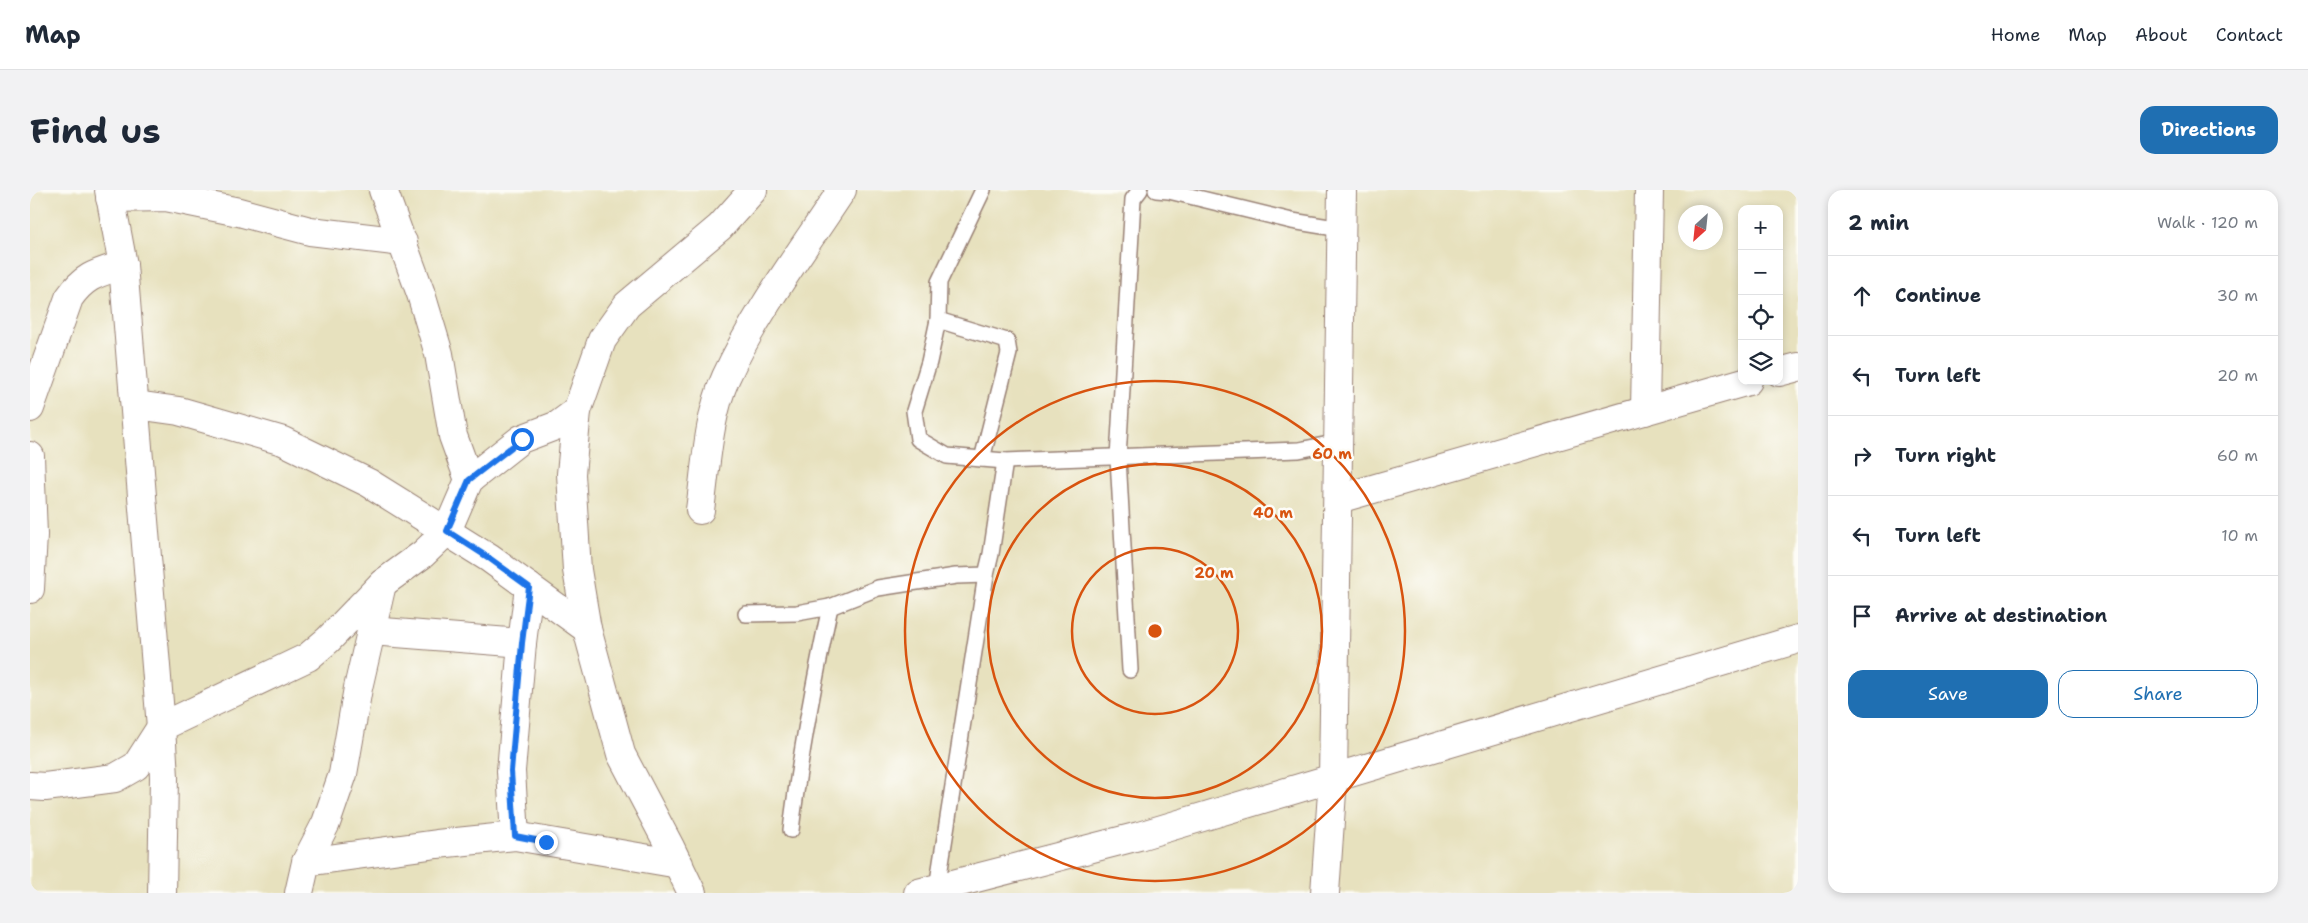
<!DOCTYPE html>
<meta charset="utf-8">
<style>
:root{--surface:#fff;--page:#f2f2f3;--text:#1f2937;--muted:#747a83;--line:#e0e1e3;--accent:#1f6fb2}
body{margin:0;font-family:"Shantell Sans",sans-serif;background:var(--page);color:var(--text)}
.controls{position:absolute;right:15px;top:15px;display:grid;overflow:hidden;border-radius:10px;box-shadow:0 2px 8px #0003}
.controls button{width:45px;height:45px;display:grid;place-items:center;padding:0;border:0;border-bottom:1px solid var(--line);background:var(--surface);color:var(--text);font:25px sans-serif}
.compass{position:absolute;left:1648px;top:15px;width:45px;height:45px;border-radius:50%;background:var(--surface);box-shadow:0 2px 8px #0003;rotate:207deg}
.stop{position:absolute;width:15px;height:15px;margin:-11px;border:4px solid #1a73e8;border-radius:50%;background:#fff}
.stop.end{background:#1a73e8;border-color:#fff;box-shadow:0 1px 5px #0008}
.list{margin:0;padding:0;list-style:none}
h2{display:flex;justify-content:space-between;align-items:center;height:65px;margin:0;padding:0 20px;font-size:21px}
h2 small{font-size:16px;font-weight:400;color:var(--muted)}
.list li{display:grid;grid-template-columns:32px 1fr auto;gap:15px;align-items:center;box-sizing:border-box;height:80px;padding:0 20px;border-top:1px solid var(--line)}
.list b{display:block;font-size:19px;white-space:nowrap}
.list em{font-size:16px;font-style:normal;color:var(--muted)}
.actions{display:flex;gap:10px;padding:15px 20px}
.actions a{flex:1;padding:11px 0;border:1px solid var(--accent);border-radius:15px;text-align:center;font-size:18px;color:var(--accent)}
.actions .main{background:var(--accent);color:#fff}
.icon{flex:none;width:28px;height:28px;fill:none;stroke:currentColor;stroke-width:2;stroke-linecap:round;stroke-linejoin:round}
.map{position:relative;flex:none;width:1768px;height:703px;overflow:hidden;border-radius:15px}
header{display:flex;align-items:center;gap:30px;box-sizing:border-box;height:70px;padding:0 25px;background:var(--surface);border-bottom:1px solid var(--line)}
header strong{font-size:24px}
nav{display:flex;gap:28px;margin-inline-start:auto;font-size:18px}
.intro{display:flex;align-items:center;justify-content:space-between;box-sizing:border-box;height:120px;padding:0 30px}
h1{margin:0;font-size:35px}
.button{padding:12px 22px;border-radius:15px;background:var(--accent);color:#fff;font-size:18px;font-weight:700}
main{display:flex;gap:30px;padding:0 30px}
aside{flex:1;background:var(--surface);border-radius:15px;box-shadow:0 2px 8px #0003}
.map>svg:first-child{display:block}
</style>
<header>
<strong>Map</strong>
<nav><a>Home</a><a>Map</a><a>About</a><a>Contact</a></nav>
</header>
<div class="intro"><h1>Find us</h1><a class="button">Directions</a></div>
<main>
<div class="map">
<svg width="1768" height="703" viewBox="0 0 1768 703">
<rect width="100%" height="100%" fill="#fdfcf7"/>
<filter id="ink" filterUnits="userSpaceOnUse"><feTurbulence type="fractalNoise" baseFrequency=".02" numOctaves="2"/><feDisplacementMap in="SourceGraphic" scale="10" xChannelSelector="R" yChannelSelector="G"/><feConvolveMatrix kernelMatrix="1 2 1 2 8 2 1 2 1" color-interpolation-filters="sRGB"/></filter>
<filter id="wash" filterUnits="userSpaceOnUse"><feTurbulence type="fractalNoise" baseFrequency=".0096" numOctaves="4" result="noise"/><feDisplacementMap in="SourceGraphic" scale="20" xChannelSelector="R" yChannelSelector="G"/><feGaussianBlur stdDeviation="1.12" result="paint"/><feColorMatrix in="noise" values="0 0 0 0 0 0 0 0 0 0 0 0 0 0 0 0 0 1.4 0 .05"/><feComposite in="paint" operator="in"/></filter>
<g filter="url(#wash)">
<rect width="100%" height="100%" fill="#e7e1be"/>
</g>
<g filter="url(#ink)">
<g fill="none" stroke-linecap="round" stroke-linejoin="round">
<g stroke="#988074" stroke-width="18">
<g id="lane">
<path d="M953,0L909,92L908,130L899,172L884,221L888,249L917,266L975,271L1269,260L1309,252"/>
<path d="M1126,0L1139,1L1262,31L1311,39"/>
<path d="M908,130L977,151L979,163L952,269"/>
<path d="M716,424L767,423L800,417L848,398L926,386L956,385L961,364L975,271"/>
<path d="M1100,480L1088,268L1103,9L1110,0"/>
<path d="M761,640C770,565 784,491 800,417"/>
<path d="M907,698L956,385"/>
</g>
</g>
<g stroke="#988074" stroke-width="30">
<g id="street">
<path d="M79,0L93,75L131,537L134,587L132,703"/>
<path d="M353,0L391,104L409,164L423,246L439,290"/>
<path d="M80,8L136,7L209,22L280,41L373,52"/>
<path d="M1749,182L1768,177"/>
<path d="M106,215L149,221L253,251L339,293L459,368L557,439L591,564L640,657L662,703"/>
<path d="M0,218L39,108C55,85 68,83 93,75"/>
<path d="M1615,221L1619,0"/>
<path d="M0,266L3,345L0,399"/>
<path d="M1308,309L1718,191"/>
<path d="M670,320C676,277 678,227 696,187C727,120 772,61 812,0"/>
<path d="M557,439L547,380L541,284L547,221L572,150L597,115L690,37L723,0"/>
<path d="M341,441L492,453"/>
<path d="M0,596L15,597L85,588L106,576L131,537L278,467L298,450L353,393L393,364L417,341L439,290L491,249L528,235L547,221"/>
<path d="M485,646L481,581L492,453L499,397"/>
<path d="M276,672L407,654L485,646L649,674"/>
<path d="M269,703L276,672L296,633L313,584L328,498L352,394"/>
<path d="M888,703L1109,646L1768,449"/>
<path d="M1295,703L1303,588L1312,0"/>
</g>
</g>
<use href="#lane" stroke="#fff" stroke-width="15"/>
<use href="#street" stroke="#fff" stroke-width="28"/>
</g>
</g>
<g fill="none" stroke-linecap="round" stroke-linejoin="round" filter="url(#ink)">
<path stroke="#1a73e8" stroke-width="6" d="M492,249L439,290L417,341L459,368L499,397L492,453L481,581L485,646L516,652"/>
</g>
<g fill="none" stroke="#d8530f" stroke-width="2.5">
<circle cx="1125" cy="441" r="83"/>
<circle cx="1125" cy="441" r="167"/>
<circle cx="1125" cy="441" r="250"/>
</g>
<circle cx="1125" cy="441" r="8" fill="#d8530f" stroke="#fdfcf7" stroke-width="2.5"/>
<g font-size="15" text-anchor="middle" font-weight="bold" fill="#d8530f" stroke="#fdfcf7" stroke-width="5" stroke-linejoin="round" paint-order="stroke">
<text x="1302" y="269">60 m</text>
<text x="1243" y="328">40 m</text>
<text x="1184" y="388">20 m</text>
</g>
</svg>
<div class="controls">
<button>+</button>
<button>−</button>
<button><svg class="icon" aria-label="locate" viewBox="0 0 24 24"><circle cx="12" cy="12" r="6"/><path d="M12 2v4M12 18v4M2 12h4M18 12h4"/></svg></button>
<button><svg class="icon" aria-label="layers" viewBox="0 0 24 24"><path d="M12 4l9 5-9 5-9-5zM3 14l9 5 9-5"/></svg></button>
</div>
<svg class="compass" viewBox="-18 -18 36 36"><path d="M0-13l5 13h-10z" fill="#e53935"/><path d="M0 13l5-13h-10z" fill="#747a83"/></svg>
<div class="stop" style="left:492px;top:249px"></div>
<div class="stop end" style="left:516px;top:652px"></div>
</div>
<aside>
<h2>2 min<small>Walk · 120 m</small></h2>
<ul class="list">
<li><svg class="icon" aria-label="ahead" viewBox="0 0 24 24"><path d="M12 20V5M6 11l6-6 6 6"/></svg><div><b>Continue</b></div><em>30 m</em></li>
<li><svg class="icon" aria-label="left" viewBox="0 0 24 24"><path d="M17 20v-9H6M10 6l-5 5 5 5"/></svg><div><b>Turn left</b></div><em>20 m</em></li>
<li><svg class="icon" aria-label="right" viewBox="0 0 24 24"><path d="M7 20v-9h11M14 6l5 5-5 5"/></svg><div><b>Turn right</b></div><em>60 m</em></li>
<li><svg class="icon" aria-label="left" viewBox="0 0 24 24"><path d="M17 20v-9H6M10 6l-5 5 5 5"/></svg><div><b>Turn left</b></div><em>10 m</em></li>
<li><svg class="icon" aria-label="arrive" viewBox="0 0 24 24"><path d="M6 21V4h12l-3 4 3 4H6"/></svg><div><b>Arrive at destination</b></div></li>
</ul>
<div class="actions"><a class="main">Save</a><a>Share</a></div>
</aside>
</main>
